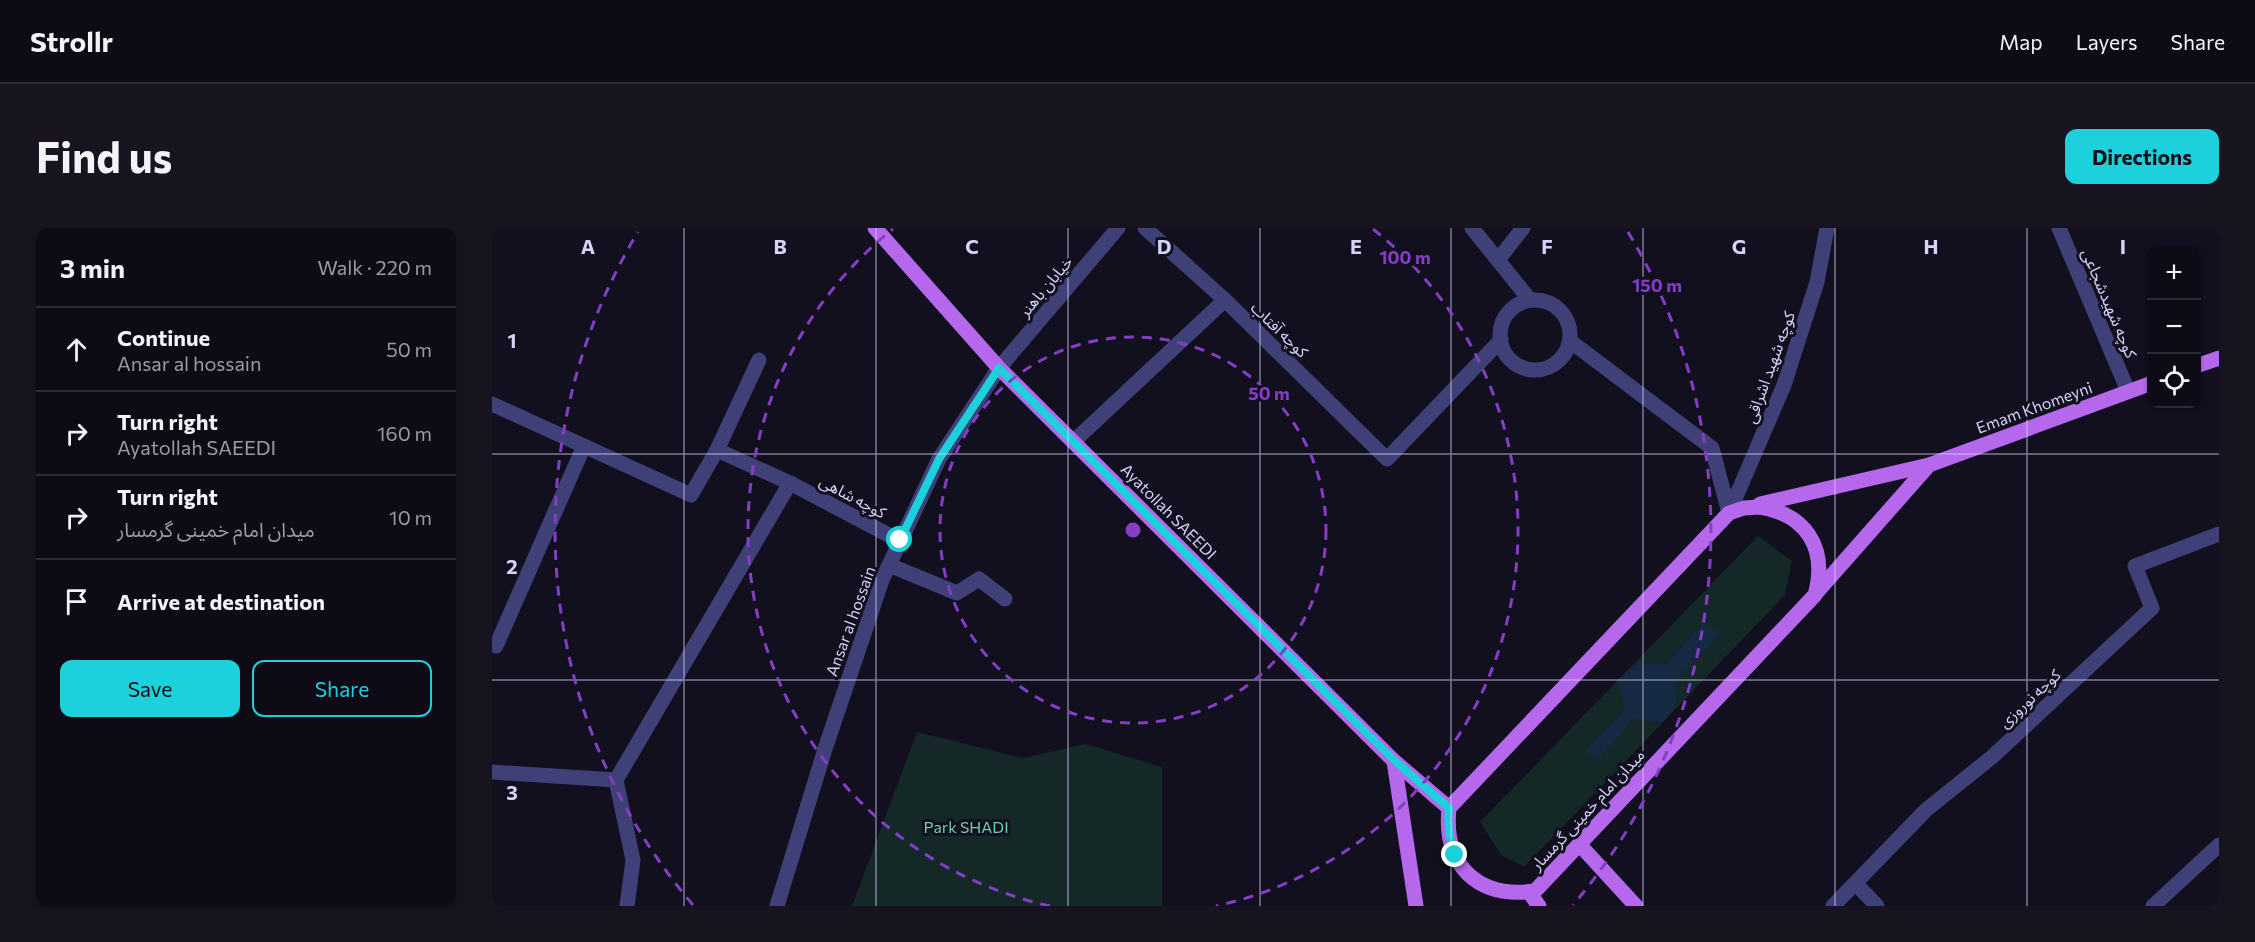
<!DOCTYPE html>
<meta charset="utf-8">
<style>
:root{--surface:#0e0b17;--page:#171420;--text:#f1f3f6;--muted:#9b9ba1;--line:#2e2b36;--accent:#1cd1dc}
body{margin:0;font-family:Commissioner,"Noto Sans Arabic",sans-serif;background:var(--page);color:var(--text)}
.controls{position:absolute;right:18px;top:18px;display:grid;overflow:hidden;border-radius:12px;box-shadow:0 2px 4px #0004}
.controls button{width:54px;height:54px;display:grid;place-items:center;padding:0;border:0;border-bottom:2px solid var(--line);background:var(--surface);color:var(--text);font:30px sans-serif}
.stop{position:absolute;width:18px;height:18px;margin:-14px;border:4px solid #1cd1dc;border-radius:50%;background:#fff}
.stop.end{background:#1cd1dc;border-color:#fff;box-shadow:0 2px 6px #0008}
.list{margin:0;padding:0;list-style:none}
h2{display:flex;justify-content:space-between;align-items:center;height:78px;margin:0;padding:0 24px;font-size:26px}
h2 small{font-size:20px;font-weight:400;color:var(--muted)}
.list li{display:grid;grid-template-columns:39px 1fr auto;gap:18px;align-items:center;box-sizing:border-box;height:84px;padding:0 24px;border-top:2px solid var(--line)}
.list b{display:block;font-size:22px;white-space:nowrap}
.list p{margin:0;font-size:20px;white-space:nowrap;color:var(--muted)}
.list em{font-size:20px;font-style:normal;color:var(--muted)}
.actions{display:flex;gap:12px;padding:18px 24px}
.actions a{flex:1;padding:14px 0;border:2px solid var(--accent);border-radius:12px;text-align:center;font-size:21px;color:var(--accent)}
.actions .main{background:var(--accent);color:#111}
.icon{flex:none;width:33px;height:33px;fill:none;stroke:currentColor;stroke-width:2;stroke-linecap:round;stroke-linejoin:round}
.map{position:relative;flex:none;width:1727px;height:678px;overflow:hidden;border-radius:12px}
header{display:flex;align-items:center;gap:36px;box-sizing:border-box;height:84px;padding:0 30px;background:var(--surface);border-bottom:2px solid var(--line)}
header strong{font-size:28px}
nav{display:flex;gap:33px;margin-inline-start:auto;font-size:21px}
.intro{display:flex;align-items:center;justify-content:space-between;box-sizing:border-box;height:144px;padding:0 36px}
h1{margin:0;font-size:42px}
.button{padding:15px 27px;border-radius:12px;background:var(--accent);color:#111;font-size:21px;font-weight:700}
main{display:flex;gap:36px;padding:0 36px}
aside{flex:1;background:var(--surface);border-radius:12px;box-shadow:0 2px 4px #0004}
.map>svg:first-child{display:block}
</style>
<header>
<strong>Strollr</strong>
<nav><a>Map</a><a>Layers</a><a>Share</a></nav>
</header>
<div class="intro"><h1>Find us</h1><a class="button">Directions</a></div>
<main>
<aside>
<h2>3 min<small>Walk · 220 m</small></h2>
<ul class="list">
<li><svg class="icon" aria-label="ahead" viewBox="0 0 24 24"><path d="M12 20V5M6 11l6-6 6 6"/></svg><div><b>Continue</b><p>Ansar al hossain</p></div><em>50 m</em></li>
<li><svg class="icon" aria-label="right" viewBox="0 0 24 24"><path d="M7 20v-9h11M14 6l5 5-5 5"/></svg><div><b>Turn right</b><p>Ayatollah SAEEDI</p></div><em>160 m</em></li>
<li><svg class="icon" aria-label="right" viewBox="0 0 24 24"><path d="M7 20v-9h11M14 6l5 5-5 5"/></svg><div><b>Turn right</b><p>میدان امام خمینی گرمسار</p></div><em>10 m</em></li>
<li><svg class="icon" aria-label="arrive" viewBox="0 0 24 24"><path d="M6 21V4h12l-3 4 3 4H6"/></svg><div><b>Arrive at destination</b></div></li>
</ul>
<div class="actions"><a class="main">Save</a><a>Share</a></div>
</aside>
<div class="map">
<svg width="1727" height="678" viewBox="0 0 1727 678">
<rect width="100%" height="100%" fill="#120f1f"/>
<g fill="#132827">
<path d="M1266,308L1300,333L1293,367L1032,639L1009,627L988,594Z"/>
<path d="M425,504L531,530L594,516L670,539V678H360Z"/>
</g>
<path fill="#152943" d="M1212,395L1228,406L1184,453C1187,473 1184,480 1170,495L1142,490L1106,531L1093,522L1132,483L1131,469L1125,453C1143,435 1148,433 1173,437Z"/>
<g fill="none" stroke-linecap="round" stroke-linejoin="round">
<g stroke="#404078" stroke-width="15">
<path d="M653,0L733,72L895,231L1009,112"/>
<path d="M980,0L1038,72"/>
<path d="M1567,0L1636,163"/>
<path d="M1006,32L1031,0"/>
<circle cx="1043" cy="107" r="35"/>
<path d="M1078,113L1220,220L1237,285"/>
<path d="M0,176L199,267L225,222L298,255L408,313"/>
<path d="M581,214L733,72"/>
<path d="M225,222L267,132"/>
<path d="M1237,285L1292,157L1325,54L1335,0"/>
<path d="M397,337L465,365L487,351L513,371"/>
<path d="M4,418L92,218"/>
<path d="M0,544L124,552"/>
<path d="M1364,656L1385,678"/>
<path d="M135,678L141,632L124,552L298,255"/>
<path d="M285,678L333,521L390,352L447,231L507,140L626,0"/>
<path d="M1341,678L1434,582L1500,529L1660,380L1643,338L1727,306"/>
<path d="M1661,678L1727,617"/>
</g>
<g stroke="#b568ec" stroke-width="15">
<path d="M383,0L507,140L902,533L957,580"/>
<path d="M1704,138L1727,130"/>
<path d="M1268,276L1437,237L1660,155"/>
<path d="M1267,279C1314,286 1336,320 1323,367L1043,663C986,671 951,638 957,580L1237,285L1252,280Z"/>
<path d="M1325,364L1437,237"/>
<path d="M902,533L924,678"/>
<path d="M1087,616L1144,678"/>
<path d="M1037,664L1047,678"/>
</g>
</g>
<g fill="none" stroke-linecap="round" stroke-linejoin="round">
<path stroke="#1cd1dc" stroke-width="8" d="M408,312L447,231L507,140L902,532L957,580C955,598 957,611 963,627"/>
</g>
<path fill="none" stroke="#d6d3f9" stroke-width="1.5" stroke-opacity="0.55" d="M192,0V678M384,0V678M576,0V678M768,0V678M959,0V678M1151,0V678M1343,0V678M1535,0V678M0,226H1727M0,452H1727"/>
<g fill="none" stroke="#843dc5" stroke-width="3" stroke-dasharray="10 8">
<circle cx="641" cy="302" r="193"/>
<path d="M558 678A385 385 0 0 1 401 1M881 1A385 385 0 0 1 724 678"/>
<path d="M201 677A578 578 0 0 1 146 4M1136 4A578 578 0 0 1 1081 677"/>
</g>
<g text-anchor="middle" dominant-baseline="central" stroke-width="6" stroke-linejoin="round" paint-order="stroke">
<g font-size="16" fill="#d6d3f9" stroke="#120f1f">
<text transform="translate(553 58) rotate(-50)">خیابان باهنر</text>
<text transform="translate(1618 75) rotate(67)">کوچه شهیدشجاعی</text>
<text transform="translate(788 101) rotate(44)">کوچه آفتاب</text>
<text transform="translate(1277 139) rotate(-70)">کوچه شهید اشراقی</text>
<text transform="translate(1542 179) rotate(-20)">Emam Khomeyni</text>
<text transform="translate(361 268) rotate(28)">کوچه شاهی</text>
<text transform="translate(677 283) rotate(45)">Ayatollah SAEEDI</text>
<text transform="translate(358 393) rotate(-70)">Ansar al hossain</text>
<text transform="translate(1537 470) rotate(-43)">کوچه نوروزی</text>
<text transform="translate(1095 581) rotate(-47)">میدان امام خمینی گرمسار</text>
</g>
<g font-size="16" fill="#69d0b2" stroke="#120f1f">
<text x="474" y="598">Park SHADI</text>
</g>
</g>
<g font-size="20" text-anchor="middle" font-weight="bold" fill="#d6d3f9" stroke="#120f1f" stroke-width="6" stroke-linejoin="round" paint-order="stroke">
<text x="96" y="26">A</text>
<text x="288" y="26">B</text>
<text x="480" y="26">C</text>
<text x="672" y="26">D</text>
<text x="864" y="26">E</text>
<text x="1055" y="26">F</text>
<text x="1247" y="26">G</text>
<text x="1439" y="26">H</text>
<text x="1631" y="26">I</text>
<text x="20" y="120">1</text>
<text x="20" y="346">2</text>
<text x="20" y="572">3</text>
</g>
<circle cx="641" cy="302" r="9" fill="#843dc5" stroke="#120f1f" stroke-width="3"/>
<g font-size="18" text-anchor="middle" font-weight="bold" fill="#843dc5" stroke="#120f1f" stroke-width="6" stroke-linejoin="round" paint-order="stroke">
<text x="913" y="36">100 m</text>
<text x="1165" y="64">150 m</text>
<text x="777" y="172">50 m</text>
</g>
</svg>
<div class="controls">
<button>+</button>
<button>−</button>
<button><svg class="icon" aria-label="locate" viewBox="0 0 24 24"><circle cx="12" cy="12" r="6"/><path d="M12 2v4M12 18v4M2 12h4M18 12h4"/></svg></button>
</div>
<div class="stop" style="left:408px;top:312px"></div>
<div class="stop end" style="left:963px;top:627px"></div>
</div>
</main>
